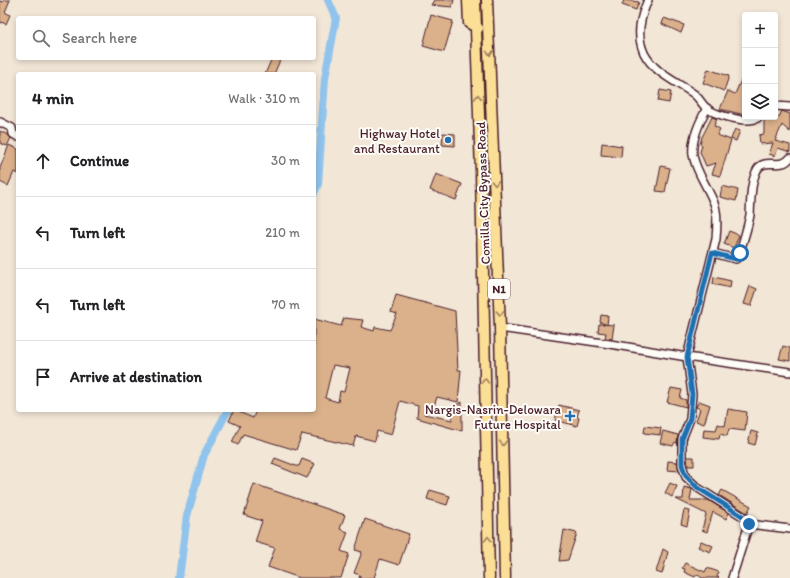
<!DOCTYPE html>
<meta charset="utf-8">
<style>
:root{--surface:#fff;--page:#f6f6f6;--text:#202124;--muted:#757577;--line:#e0e0e0}
body{margin:0;font-family:Itim,sans-serif;background:var(--page);color:var(--text)}
.controls{position:absolute;right:12px;top:12px;display:grid;overflow:hidden;border-radius:4px;box-shadow:0 2px 6px #0003}
.controls button{width:36px;height:36px;display:grid;place-items:center;padding:0;border:0;border-bottom:1px solid var(--line);background:var(--surface);color:var(--text);font:20px sans-serif}
.stop{position:absolute;width:12px;height:12px;margin:-9px;border:3px solid #1f6fb2;border-radius:50%;background:#fff}
.stop.end{background:#1f6fb2;border-color:#fff;box-shadow:0 1px 4px #0008}
.list{margin:0;padding:0;list-style:none}
h2{display:flex;justify-content:space-between;align-items:center;height:52px;margin:0;padding:0 16px;font-size:17px}
h2 small{font-size:13px;font-weight:400;color:var(--muted)}
.list li{display:grid;grid-template-columns:26px 1fr auto;gap:12px;align-items:center;box-sizing:border-box;height:72px;padding:0 16px;border-top:1px solid var(--line)}
.list b{display:block;font-size:15px;white-space:nowrap}
.list em{font-size:13px;font-style:normal;color:var(--muted)}
.icon{flex:none;width:22px;height:22px;fill:none;stroke:currentColor;stroke-width:2;stroke-linecap:round;stroke-linejoin:round}
.map{position:relative;flex:none;width:790px;height:578px;overflow:hidden}
.search{position:absolute;background:var(--surface);box-shadow:0 2px 6px #0003;left:16px;top:16px;width:300px;height:44px;display:flex;align-items:center;gap:10px;box-sizing:border-box;padding:0 14px;border-radius:4px;color:var(--muted);font-size:15px}
.panel{position:absolute;background:var(--surface);box-shadow:0 2px 6px #0003;left:16px;top:72px;width:300px;height:340px;border-radius:4px}
.map>svg:first-child{display:block}
</style>
<div class="map">
<svg width="790" height="578" viewBox="0 0 790 578">
<rect width="100%" height="100%" fill="#f2e6d7"/>
<filter id="ink" filterUnits="userSpaceOnUse"><feTurbulence type="fractalNoise" baseFrequency=".025" numOctaves="2"/><feDisplacementMap in="SourceGraphic" scale="8" xChannelSelector="R" yChannelSelector="G"/><feConvolveMatrix kernelMatrix="1 2 1 2 8 2 1 2 1" color-interpolation-filters="sRGB"/></filter>
<g filter="url(#ink)">
<g fill="none" stroke-linecap="round" stroke-linejoin="round">
<g stroke="#90c4ed" stroke-width="8">
<path d="M314,193L318,184L325,78L336,18L328,0"/>
<path d="M179,578L187,516L204,455L228,410"/>
</g>
</g>
<g fill="#dab18b" stroke="#4a1f2b" fill-rule="evenodd">
<path d="M4,0H10L5,12L10,15L6,24L1,22L0,24V1L3,2Z"/>
<path d="M434,0H454L452,7L431,5Z"/>
<path d="M624,0L639,2L636,10L622,5Z"/>
<path d="M431,15L453,21L444,52L423,46Z"/>
<path d="M664,18L684,25L681,33L662,24Z"/>
<path d="M272,58H281L274,74H265Z"/>
<path d="M708,69L729,76L724,91L703,83Z"/>
<path d="M745,71V115L720,109L728,91L735,94Z"/>
<path d="M660,90L671,92L669,103L658,101Z"/>
<path d="M782,111L790,114V132L782,125L775,141L790,145V152L778,148L775,156L769,154L773,143L760,144L759,135L764,134V117H779Z"/>
<path d="M712,117L717,119L714,126L720,129L717,135L731,140L720,176L712,174L716,163L706,166L700,152L702,145L700,144L702,137Z"/>
<path d="M735,129L740,131L736,141L731,139Z"/>
<path d="M0,131L8,135L11,138L7,146L0,143Z"/>
<path d="M443,133L455,134V146L442,145Z"/>
<path d="M602,143L622,146L621,157L601,155Z"/>
<path d="M9,145L18,149V174L14,172L8,186L0,182V168Z"/>
<path d="M661,166L670,168L665,192L656,191Z"/>
<path d="M436,174L462,184L456,200L430,190Z"/>
<path d="M722,186L738,190L736,201L720,197Z"/>
<path d="M729,231L739,235L734,248L724,244Z"/>
<path d="M714,277L731,281L730,288L713,284Z"/>
<path d="M750,286L757,289L751,306L744,304Z"/>
<path d="M396,295L455,311L458,370H461L458,402L437,397L434,406L424,414L452,420L454,406L462,402V431L417,418L418,406L400,401L391,435L377,431L375,441L356,436L353,446L302,434L296,450L243,434L238,445L232,442L240,426L229,421L234,410L253,418L256,410H314V319L341,326L344,318L363,320L361,327L374,331L375,327L390,330L397,314L391,312ZM333,365L350,368L344,392L340,391L338,402L325,398Z"/>
<path d="M601,315L608,316L607,325L600,322Z"/>
<path d="M599,324L614,325L612,339L605,338L606,333L598,332Z"/>
<path d="M783,346L790,348V361L779,359Z"/>
<path d="M671,388L682,390L680,398L686,400V407L667,402Z"/>
<path d="M699,401L710,405L704,424L696,421L700,409L696,407Z"/>
<path d="M559,405L579,410L577,417L579,418L577,426L555,420Z"/>
<path d="M728,409L747,412L745,431L729,429L727,436L720,434L719,439L703,437L704,429L716,430L718,424L725,426Z"/>
<path d="M645,426L661,428L660,435L644,433Z"/>
<path d="M663,431L678,435L677,443L675,442L673,446L660,443Z"/>
<path d="M751,431L758,433L755,445L748,443Z"/>
<path d="M687,457H694V466H688Z"/>
<path d="M275,458L296,466H299L302,459L315,464L307,478L272,464Z"/>
<path d="M668,461L677,462L679,471L667,470Z"/>
<path d="M670,483L677,486L672,497L665,493Z"/>
<path d="M254,484L345,515L340,529L348,532L341,551L349,554L341,578H300L268,567L275,548L255,542L262,521L244,515Z"/>
<path d="M684,487L692,489L690,500H708L729,513L726,519L713,512L707,532L702,530L706,514L676,499H683Z"/>
<path d="M430,490L450,496L447,505L427,499Z"/>
<path d="M722,490L751,506L747,513L719,495Z"/>
<path d="M684,510L690,511L687,526L681,524Z"/>
<path d="M365,519L409,534L399,565L380,559L374,578H359L360,575L354,573L362,552L355,550Z"/>
<path d="M564,530L577,533L568,560L559,561Z"/>
<path d="M701,541L713,546L710,552L698,547Z"/>
<path d="M663,549L668,552L662,574L656,572Z"/>
<path d="M685,563L705,572L707,568L719,572L717,577L719,578H702L697,574L695,577L684,572L685,569L682,568Z"/>
</g>
<g fill="none" stroke-linecap="round" stroke-linejoin="round">
<g stroke="#4a1f2b" stroke-width="10">
<g id="minor">
<path d="M648,0C640,18 636,35 644,53C654,73 677,82 694,94C699,98 702,104 706,108C716,115 749,125 759,117"/>
<path d="M775,106L790,107"/>
<path d="M0,122L12,128L13,134L18,137"/>
<path d="M713,253L736,259C740,255 740,251 742,245C745,235 748,226 750,215C751,201 750,186 756,172C763,155 781,171 790,158"/>
<path d="M500,328L610,344L687,357L716,239C717,228 718,216 715,206C709,188 696,173 693,155C691,139 700,121 707,108"/>
<path d="M749,524L790,529"/>
<path d="M732,578L749,524L747,519L698,488L686,477L682,465V439L690,419L692,394L687,357L790,372"/>
</g>
</g>
<g stroke="#4a1f2b" stroke-width="13">
<g id="highway">
<path d="M468,0L469,23L478,28"/>
<path d="M475,0L481,172L489,578"/>
<path d="M487,0L500,328L505,578"/>
</g>
</g>
<use href="#minor" stroke="#fdfcf7" stroke-width="7"/>
<use href="#highway" stroke="#fbdf96" stroke-width="10"/>
</g>
<defs><path id="oneway-chevron" d="M-2-3.5L2.5 0L-2 3.5" fill="none" stroke-width="1.6" stroke-linecap="round" stroke-linejoin="round"/></defs>
<g stroke="#a27f60">
<use href="#oneway-chevron" transform="translate(490 53) rotate(86)"/>
<use href="#oneway-chevron" transform="translate(478 97) rotate(-92)"/>
<use href="#oneway-chevron" transform="translate(495 183) rotate(88)"/>
<use href="#oneway-chevron" transform="translate(500 313) rotate(88)"/>
<use href="#oneway-chevron" transform="translate(485 381) rotate(-91)"/>
<use href="#oneway-chevron" transform="translate(503 443) rotate(89)"/>
<use href="#oneway-chevron" transform="translate(488 539) rotate(-91)"/>
</g>
</g>
<g fill="none" stroke-linecap="round" stroke-linejoin="round" filter="url(#ink)">
<path stroke="#1f6fb2" stroke-width="5" d="M740,253L736,259L712,253L687,357L692,394L690,419L682,439V465L686,476L698,488L747,519L749,524"/>
</g>
<g fill="#1f6fb2" stroke="#fdfcf7" stroke-width="1.5">
<circle cx="448" cy="140" r="4"/>
<path d="M568 410h4v4h4v4h-4v4h-4v-4h-4v-4h4z"/>
</g>
<g text-anchor="middle" dominant-baseline="central" stroke-width="4" stroke-linejoin="round" paint-order="stroke">
<rect fill="#fdfcf7" stroke="#806168" stroke-width="1" x="488" y="279" width="22" height="20" rx="3"/>
<g font-size="12" font-weight="bold" fill="#4a1f2b">
<text x="499" y="289">N1</text>
</g>
<g font-size="13" fill="#4a1f2b" stroke="#fdfcf7" text-anchor="end">
<text x="440" y="133">Highway Hotel<tspan x="440" dy="15">and Restaurant</tspan></text>
<text x="561" y="409">Nargis-Nasrin-Delowara<tspan x="561" dy="15">Future Hospital</tspan></text>
</g>
<g font-size="13" fill="#4a1f2b" stroke="#fdfcf7">
<text transform="translate(483 193) rotate(-92)">Comilla City Bypass Road</text>
</g>
</g>
</svg>
<div class="controls">
<button>+</button>
<button>−</button>
<button><svg class="icon" aria-label="layers" viewBox="0 0 24 24"><path d="M12 4l9 5-9 5-9-5zM3 14l9 5 9-5"/></svg></button>
</div>
<div class="stop" style="left:740px;top:253px"></div>
<div class="stop end" style="left:749px;top:524px"></div>
<div class="search"><svg class="icon" aria-label="search" viewBox="0 0 24 24"><circle cx="10" cy="10" r="6"/><path d="M15 15l6 6"/></svg>Search here</div>
<section class="panel">
<h2>4 min<small>Walk · 310 m</small></h2>
<ul class="list">
<li><svg class="icon" aria-label="ahead" viewBox="0 0 24 24"><path d="M12 20V5M6 11l6-6 6 6"/></svg><div><b>Continue</b></div><em>30 m</em></li>
<li><svg class="icon" aria-label="left" viewBox="0 0 24 24"><path d="M17 20v-9H6M10 6l-5 5 5 5"/></svg><div><b>Turn left</b></div><em>210 m</em></li>
<li><svg class="icon" aria-label="left" viewBox="0 0 24 24"><path d="M17 20v-9H6M10 6l-5 5 5 5"/></svg><div><b>Turn left</b></div><em>70 m</em></li>
<li><svg class="icon" aria-label="arrive" viewBox="0 0 24 24"><path d="M6 21V4h12l-3 4 3 4H6"/></svg><div><b>Arrive at destination</b></div></li>
</ul>
</section>
</div>
